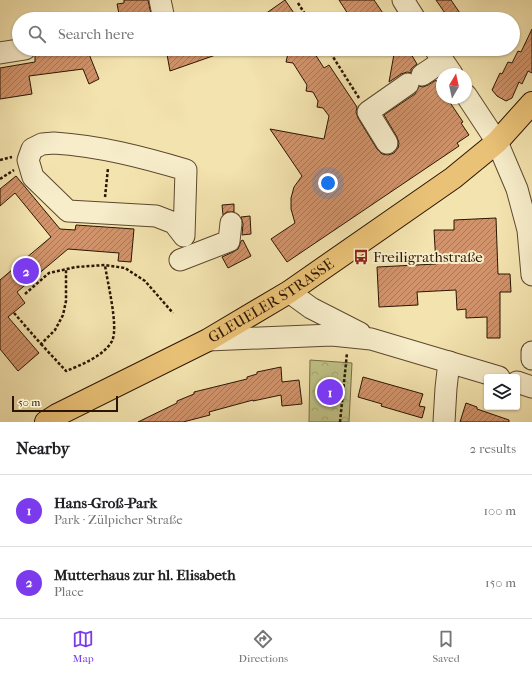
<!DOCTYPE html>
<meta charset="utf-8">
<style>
:root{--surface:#fff;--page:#f6f6f6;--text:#202124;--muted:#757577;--line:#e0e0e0;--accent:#7c3aed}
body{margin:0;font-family:"IM FELL French Canon",serif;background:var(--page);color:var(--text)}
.controls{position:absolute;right:12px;bottom:12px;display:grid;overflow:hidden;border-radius:4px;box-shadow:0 1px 3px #0004}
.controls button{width:36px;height:36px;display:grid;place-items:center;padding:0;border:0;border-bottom:1px solid var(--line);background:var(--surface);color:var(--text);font:20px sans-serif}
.compass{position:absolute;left:436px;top:68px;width:36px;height:36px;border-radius:50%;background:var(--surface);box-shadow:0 1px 3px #0004;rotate:9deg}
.scale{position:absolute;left:12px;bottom:10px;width:106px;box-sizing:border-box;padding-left:4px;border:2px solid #2b1503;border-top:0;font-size:11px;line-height:14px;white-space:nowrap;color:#2b1503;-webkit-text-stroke:3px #f7edca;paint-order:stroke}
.you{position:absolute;left:328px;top:183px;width:14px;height:14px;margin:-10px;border:3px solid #fff;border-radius:50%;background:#1a73e8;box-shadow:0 0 0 6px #1a73e833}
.badge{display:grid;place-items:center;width:26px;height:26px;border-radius:50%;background:var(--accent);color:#fff;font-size:13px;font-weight:700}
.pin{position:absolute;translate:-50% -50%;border:2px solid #fff;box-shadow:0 1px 4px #0006}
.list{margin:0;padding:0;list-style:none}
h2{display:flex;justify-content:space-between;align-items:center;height:52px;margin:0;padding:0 16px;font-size:17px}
h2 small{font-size:13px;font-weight:400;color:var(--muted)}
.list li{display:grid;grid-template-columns:26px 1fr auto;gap:12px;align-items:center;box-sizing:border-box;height:72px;padding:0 16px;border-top:1px solid var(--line)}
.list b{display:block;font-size:15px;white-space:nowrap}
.list p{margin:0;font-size:13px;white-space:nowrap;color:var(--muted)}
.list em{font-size:13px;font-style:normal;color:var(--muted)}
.icon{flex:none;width:22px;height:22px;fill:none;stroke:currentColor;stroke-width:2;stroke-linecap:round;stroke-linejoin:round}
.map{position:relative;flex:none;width:532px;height:422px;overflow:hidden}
.search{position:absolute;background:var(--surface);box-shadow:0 1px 3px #0004;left:12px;right:12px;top:12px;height:44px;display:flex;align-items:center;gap:10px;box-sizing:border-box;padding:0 14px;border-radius:22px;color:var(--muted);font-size:15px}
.sheet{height:196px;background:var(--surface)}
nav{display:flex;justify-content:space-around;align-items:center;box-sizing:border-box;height:56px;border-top:1px solid var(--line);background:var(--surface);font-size:11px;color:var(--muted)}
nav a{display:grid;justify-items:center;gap:2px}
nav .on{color:var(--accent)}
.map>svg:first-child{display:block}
</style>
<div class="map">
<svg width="532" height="422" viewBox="0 0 532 422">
<defs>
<pattern id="park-crowns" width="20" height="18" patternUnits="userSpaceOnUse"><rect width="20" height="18" fill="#c0c286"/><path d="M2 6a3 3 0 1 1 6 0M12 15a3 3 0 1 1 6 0" fill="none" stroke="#a5a672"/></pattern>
<pattern id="building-hatch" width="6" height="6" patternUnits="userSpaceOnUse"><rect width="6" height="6" fill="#d0936b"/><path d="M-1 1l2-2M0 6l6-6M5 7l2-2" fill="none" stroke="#a97756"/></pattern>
</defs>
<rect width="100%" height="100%" fill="#f3e3ae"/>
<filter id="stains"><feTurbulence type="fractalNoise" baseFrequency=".005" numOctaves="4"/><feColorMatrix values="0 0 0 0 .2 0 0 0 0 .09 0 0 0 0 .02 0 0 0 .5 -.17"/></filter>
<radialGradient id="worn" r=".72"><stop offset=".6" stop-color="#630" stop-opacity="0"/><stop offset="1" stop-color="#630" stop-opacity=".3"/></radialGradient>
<path fill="url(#park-crowns)" stroke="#766c44" d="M310,360L352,363L349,422H309Z"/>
<g fill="url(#building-hatch)" stroke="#2b1503">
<path d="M124,0H148L152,19H120L117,4L124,3Z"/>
<path d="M285,0L298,19H258Z"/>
<path d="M339,0H374L387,19H347L348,14Z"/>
<path d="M436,0H451L464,19H449Z"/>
<path d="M532,29V73L528,71L522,84L519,82L512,98L506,101L497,96L492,90L500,73L502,74L508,62L512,63L518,51L521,52Z"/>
<path d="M62,49H87L99,79L89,84L83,69L29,76L32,94L0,99V68L35,62V55L63,51Z"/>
<path d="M166,49H226L227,51L170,71Z"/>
<path d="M289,49H309L311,52L313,51L324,68L329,65L357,107L356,112L358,118L377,149L382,154L388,155L394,153L398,148L399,143L397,137L384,115L415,94L419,86L423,87L428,85L436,80L442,90V98H447L463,122L461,123L469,135L457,143L459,146L287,262L271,239L295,223L291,209V198L294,187L302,176L270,129L324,139L329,116L323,108L317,107L318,101L313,92L306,91L307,85L293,63L286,62Z"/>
<path d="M400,49H408L417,64L411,69V73L407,72L401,74L389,82L394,54Z"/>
<path d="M16,176L60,229L75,230L76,225L134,229L131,262L118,261L119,253L68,249L17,292L25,303L8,317L39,353L18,371L0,349V280L51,237L15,193L0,206V189Z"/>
<path d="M234,204V212H227L223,215L222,205Z"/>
<path d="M250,216L251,234L242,235L243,224L241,217Z"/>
<path d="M496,218L498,274H510L511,292H500V338H487V317L466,318V309L457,310L456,290L417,292L418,305L379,307L377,267L436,264L434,230H454V220Z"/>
<path d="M243,240L251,256L228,268L222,257L233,252L238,249L241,241Z"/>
<path d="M281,367L282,382L299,380L302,404L282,406L281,395L253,401V400L209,412L210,415L183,422H138L177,403V401L194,394V392L247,379V377L257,374V372Z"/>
<path d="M363,377L423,394L419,406L425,407L422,418L381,406L382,404L358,397Z"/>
<path d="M466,403L477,407V409L509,420V422H460Z"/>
</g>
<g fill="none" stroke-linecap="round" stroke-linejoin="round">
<g stroke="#5d482e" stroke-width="23">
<g id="minor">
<path d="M160,0L164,19"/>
<path d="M403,0L415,19"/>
<path d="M435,49L452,74"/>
<path d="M0,53L25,49"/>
<path d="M422,75L443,61"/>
<path d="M466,95L497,142L517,189L528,230L532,275"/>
<path d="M54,143C100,146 142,157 186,170L184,236L174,223L156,216L68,211L33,177L28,160L32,149L42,144Z"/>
<path d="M387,143L368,112L408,84"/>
<path d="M180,260L229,241L231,223"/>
<path d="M289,292L311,308L360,333"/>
<path d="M208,340L332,335L371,339L499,377"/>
<path d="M532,359V352"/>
<path d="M517,382L532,387"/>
<path d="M444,422L446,388L449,362"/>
</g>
</g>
<g stroke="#2b1503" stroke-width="24">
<g id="major">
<path id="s1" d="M46,422L57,415L208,340L289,292L453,178L497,142L532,103"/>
</g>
</g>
<g stroke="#2b1503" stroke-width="2.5" stroke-dasharray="3 2" stroke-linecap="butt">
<path d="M298,3L308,19"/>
<path d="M328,49L359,98"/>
<path d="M0,160L12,157"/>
<path d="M0,179L14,170"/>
<path d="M105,197L108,168"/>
<path d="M25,294L49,273L76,267L105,265L125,268L145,281L173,313"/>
<path d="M14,313L41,344L55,330L63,315L66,301V269"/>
<path d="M41,344L66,371C81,365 104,356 112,341C119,327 107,281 105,265"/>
<path d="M340,422L347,353"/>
</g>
<use href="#minor" stroke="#f7edca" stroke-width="21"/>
<use href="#major" stroke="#eac277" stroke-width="22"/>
</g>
<defs>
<g id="bus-bare" transform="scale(1.2)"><path d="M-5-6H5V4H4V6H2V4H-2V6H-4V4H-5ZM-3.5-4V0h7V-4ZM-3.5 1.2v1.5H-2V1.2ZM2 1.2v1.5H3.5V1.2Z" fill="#8f2418" stroke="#f7edca" stroke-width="2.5" paint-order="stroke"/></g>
</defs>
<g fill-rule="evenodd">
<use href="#bus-bare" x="361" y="257"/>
</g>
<g text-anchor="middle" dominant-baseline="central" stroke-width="4" stroke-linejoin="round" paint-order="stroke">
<g font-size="15" fill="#2b1503" stroke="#f7edca" text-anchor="start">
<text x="373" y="257">Freiligrathstraße</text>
</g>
<g font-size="15" fill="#2b1503" stroke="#f7edca">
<text stroke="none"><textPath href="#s1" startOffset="256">GLEUELER STRASSE</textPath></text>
</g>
</g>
<rect width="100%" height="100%" filter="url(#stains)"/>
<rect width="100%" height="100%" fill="url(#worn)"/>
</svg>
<div class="controls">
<button><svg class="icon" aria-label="layers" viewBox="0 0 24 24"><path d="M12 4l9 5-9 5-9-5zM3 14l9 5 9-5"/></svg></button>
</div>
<svg class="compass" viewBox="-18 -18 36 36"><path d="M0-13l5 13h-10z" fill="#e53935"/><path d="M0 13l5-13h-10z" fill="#757577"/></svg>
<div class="scale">50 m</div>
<div class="you"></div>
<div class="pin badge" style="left:330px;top:392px">1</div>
<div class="pin badge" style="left:26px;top:271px">2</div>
<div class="search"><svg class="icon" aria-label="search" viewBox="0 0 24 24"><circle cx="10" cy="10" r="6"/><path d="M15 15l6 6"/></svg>Search here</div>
</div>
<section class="sheet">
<h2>Nearby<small>2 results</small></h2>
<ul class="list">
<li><span class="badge">1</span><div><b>Hans-Groß-Park</b><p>Park · Zülpicher Straße</p></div><em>100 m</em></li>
<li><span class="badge">2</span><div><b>Mutterhaus zur hl. Elisabeth</b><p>Place</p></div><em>150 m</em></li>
</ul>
</section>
<nav>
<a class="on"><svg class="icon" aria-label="map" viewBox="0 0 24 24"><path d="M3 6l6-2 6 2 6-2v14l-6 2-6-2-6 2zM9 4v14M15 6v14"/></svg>Map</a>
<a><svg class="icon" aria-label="directions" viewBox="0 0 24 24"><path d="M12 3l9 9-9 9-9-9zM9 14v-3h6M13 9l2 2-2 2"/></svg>Directions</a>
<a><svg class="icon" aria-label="saved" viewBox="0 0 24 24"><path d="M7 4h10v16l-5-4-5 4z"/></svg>Saved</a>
</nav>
